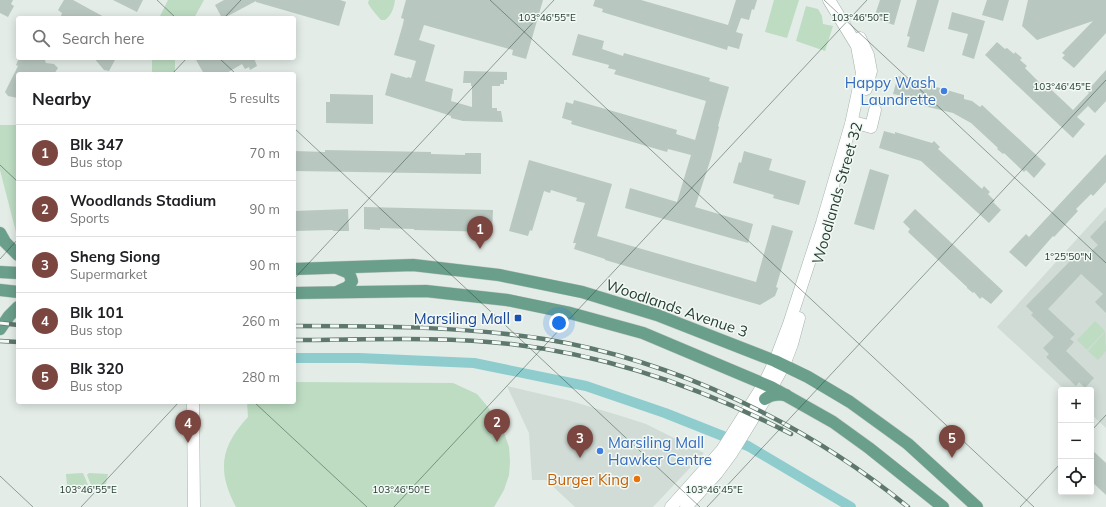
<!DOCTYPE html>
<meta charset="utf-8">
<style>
:root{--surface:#fff;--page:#f6f6f6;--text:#202124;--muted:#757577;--line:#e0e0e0;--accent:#7b4640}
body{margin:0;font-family:Mulish,sans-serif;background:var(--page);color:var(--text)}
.controls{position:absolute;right:12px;bottom:12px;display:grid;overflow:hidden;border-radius:4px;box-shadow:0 2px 10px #0003}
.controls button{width:36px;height:36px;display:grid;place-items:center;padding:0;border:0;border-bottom:1px solid var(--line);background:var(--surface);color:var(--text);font:20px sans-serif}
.you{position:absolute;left:559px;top:323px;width:14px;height:14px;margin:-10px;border:3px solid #fff;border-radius:50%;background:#1a73e8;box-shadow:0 0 0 6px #1a73e833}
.badge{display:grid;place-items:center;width:26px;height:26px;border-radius:50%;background:var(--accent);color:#fff;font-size:13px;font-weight:700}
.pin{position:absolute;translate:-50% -33px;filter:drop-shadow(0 1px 2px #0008)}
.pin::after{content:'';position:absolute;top:21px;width:14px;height:12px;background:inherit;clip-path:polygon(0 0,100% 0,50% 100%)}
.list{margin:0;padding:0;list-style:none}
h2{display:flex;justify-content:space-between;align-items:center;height:52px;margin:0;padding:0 16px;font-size:17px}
h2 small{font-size:13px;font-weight:400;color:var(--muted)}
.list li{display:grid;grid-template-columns:26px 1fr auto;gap:12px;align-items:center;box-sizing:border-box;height:56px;padding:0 16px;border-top:1px solid var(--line)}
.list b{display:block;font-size:15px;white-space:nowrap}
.list p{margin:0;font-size:13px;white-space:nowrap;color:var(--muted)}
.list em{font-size:13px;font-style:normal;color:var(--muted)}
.icon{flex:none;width:22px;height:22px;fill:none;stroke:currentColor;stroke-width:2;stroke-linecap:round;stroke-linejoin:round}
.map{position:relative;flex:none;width:1106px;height:507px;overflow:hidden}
.search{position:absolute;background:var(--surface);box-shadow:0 2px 10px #0003;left:16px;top:16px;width:280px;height:44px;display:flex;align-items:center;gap:10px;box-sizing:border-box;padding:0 14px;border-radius:4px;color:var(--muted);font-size:15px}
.panel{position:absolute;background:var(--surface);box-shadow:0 2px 10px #0003;left:16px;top:72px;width:280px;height:332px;border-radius:4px}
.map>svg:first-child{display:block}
</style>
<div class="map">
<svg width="1106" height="507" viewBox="0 0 1106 507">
<rect width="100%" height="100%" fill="#e3ece7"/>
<g fill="#d1dcd6">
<path d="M1106,207V428L1091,414V390H1065L997,327Z"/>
<path d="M507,386L571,401L621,416L646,424L704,453L653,507H575L546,480H532L529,433Z"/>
</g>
<g fill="#bddcc2">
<path d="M168,0H204L194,18H159Z"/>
<path d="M369,0H395C394,8 391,16 385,20H381C378,17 369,6 368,3Z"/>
<path d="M774,0H799L787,38L765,32Z"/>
<path d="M806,6L818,9L822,16L823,24L833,26L825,51L796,41Z"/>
<rect x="152" y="58" width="23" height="16"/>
<path d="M0,125H18V240L0,170Z"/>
<path d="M1095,321L1105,331L1087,350L1077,340Z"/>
<path d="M1105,332L1106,351L1098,360L1088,351Z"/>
<path d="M294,382L453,383L477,394L488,407L497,421L504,433L509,447L510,462L509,475L504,490L494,507H236C217,471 220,447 248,417L247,402H294Z"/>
<path d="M83,473L88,485H67L66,474Z"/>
<path d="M89,473L108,474L106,484L104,485H91L87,475Z"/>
</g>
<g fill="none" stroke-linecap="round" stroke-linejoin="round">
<path stroke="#8eccce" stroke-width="10" d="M294,358H359L474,363L586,386L665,413L748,446L851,507"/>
</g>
<g fill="#b8c7c0">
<path d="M0,0H13L11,4L14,6L8,17L0,13Z"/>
<path d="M64,0H73L106,18H65L61,16L62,13L58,10Z"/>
<path d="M113,0H143L137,12Z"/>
<path d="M224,0H340L346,2L339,26L256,2V1L224,18H222L215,5Z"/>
<path d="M406,0H543L526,59L512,55L513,50L424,25L419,40L435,45L425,81L453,89L451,101L472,107V86H471V83H463L464,71L507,72V80H504V84H500V86H492V108H497V111H501L503,122L463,121L451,118V116L439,112L385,95L391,73L407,78L408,77L411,78L416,61L394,55L403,24L404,19L401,18Z"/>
<path d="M595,0H641L728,25L736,0H757L754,10L752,9L749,20L741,18L736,32L743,34L739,49L728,46L727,50L602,12L603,9L593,6Z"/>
<path d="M880,0H901L894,25L874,18Z"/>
<path d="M917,0H939L924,52L907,47L910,37L907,36Z"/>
<path d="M987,0H1009L1003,21L982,15Z"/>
<path d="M1028,0H1106V33L1074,68L1062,58L1065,55L1062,53L1093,21L1037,40L1022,26Z"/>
<path d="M952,12L985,21L974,59L962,55L968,34L948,29Z"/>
<path d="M578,34L604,41L602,49L623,56L624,53L710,78L709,81L729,87L718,126L719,127L711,158L695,207L753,224L748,243L625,208L630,188L677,202L691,155L668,149L667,152L571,124L572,121L562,118L566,102L573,104L574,100L623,114L677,130L676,134L695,140L706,101L614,74L616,70L608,68L609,65L572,55Z"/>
<path d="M997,42L1005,49L1007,48L1014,54L1015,52L1022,58L1020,60L1027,66L1025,68L1040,83L1042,81L1073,110L1089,93L1087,91L1106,70V101L1095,113L1088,106L1077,117L1085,124L1073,138L985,55Z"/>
<path d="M19,58H44L46,63L54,64L58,68L54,74H18V98L8,96L5,92L18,66L16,65Z"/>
<path d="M94,58H116L109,71L104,70Z"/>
<path d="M195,58H254L257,66L250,70L249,67L245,69L242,64L225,74H204Z"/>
<path d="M898,76L964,95V99L972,101L980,107L982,105L1046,164L1034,178L1026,170L1024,172L1004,153L1003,154L997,149L998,148L971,123L953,113L912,103L903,99V96L893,94Z"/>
<path d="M330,94L373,95V124L326,123V102H330Z"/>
<path d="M884,131L895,134V132L932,143L934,141L940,147L938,149L982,189L984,186L990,192L988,194L995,201L993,202L1001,210L989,223L921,161L879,148Z"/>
<path d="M325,150L431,152V154L465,155V153H481V174L294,171V151L325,152Z"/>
<path d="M744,151L772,159L769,170L806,181L799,205L773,198L774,195L733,183L739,162L741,163Z"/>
<path d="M1106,154V182L1093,196L1091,194L1076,209L1078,211L1054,237L1053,236L1026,267L1009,252L1026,234L1029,237Z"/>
<path d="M529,160L612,184L597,236L756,282L772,225L793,231L776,287L778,288L775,296L760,305L605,260V259L574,249L576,243H573L585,203L576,201L577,198L551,190L550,193L544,191L532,231L530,230L528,236L509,231Z"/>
<path d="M870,169L889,175L874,230L854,224Z"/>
<path d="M364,207L493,210L492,232L414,230V229L380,228V230L364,229Z"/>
<path d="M348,209L349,231H333V230L294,231V211Z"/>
<path d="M915,209L1003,291L991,304L982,297L980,299L974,292L973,293L967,288V287L908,232L910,229L903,222Z"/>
<path d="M1106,220V313L1095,302L1103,294L1081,274L1048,309L1075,334L1070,339L1074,342L1066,351L1094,378L1085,388L1079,382L1076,386L1046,357L1049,354L1043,348L1054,337L1031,315L1033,313L1026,306L1079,252L1083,256L1084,254L1086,256L1098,245L1090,237Z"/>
<path d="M1091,449L1106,463V495L1091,481Z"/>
</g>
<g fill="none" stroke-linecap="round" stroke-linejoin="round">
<g stroke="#a6b4ad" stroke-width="13">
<g id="minor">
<path d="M860,38L868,55L871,71L866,89"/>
<path d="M857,123L871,127L875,110"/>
<path d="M193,402L194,507"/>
<path d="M671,507L722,450L764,384L775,361L789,324L822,223L851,124L862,73L857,46L829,0"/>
<path d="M686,507L717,473L731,454L765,399L784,365L792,344L799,318"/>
</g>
</g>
<g stroke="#c2c8c6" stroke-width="13">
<g id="major">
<path d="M0,233L5,242L18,255"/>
<path d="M337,268L349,273L352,281L348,287L339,291"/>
<path d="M294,269L413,265L499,275L582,292L657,315L775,361L808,377L850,402L908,444L977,507"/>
<path d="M0,272L18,273"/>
<path d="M0,290L18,292"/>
<path d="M294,293L426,291L507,300L570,313L643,333L771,387L833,422L869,448L943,507"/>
<path d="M0,329L9,316L18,307"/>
<path d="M765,399C771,394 778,394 786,395"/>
</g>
</g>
<use href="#minor" stroke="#fff" stroke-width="12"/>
<use href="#major" stroke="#6a9f8b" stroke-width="12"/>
<g stroke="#5e786e" stroke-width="4.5">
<g id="rail">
<path d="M0,323L18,325"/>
<path d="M294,326C378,326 461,326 544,339C674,360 807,424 908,507"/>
<path d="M294,340C366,340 439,336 511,344C611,356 703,388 791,434"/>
<path d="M0,341L18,342"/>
</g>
</g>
<use href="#rail" stroke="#f3f9f5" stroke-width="3" stroke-dasharray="9" stroke-linecap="butt"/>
</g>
<path fill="none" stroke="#243c33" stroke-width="1" stroke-opacity="0.45" d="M157,0L176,18M490,0L1034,507M824,0L1106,263M224,18L241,0M219,58L236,74M172,74L187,58M294,128L700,507M0,165L18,182M0,259L18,239M294,279L554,0M254,402L367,507M1091,431L1106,415M0,476L33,507M81,507L179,402M394,507L867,0M707,507L1106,80M1020,507L1061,463"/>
<g fill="#3f7fe0" stroke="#f3f9f5" stroke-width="1.5">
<circle cx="944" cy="91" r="4"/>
<circle cx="600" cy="451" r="4"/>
</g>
<rect fill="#1a4fb4" stroke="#f3f9f5" stroke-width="1.5" x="514" y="314" width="8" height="8" rx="2"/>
<circle fill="#e8710a" stroke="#f3f9f5" stroke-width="1.5" cx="637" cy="479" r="4"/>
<g text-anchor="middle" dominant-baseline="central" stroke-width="3" stroke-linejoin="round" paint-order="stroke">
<g font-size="15" fill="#366cbe" stroke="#f3f9f5" text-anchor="end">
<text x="936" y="82">Happy Wash<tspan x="936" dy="17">Laundrette</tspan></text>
<text x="608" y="442" text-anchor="start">Marsiling Mall<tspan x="608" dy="17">Hawker Centre</tspan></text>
</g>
<g font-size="15" fill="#243c33" stroke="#f3f9f5">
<text transform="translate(837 193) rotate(-74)">Woodlands Street 32</text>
<text transform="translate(677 308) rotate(19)">Woodlands Avenue 3</text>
</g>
<g font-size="15" fill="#164399" stroke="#f3f9f5" text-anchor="end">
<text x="510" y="318">Marsiling Mall</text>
</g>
<g font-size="15" fill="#c56008" stroke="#f3f9f5" text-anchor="end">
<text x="629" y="479">Burger King</text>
</g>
</g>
<g font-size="10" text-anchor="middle" fill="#243c33" stroke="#f3f9f5" stroke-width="3" stroke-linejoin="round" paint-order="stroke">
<text x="547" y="21">103°46'55"E</text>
<text x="860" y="21">103°46'50"E</text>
<text x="1062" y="90">103°46'45"E</text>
<text x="1068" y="260">1°25'50"N</text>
<text x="88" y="493">103°46'55"E</text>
<text x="401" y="493">103°46'50"E</text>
<text x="714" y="493">103°46'45"E</text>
</g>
</svg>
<div class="controls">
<button>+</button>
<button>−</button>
<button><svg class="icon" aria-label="locate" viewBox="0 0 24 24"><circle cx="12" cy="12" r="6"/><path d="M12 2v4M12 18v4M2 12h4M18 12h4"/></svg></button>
</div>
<div class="you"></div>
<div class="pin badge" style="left:480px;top:249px">1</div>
<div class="pin badge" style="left:497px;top:442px">2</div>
<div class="pin badge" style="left:580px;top:458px">3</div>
<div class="pin badge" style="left:188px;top:443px">4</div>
<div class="pin badge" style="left:952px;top:458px">5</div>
<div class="search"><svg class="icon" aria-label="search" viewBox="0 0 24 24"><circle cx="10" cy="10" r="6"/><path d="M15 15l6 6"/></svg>Search here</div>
<section class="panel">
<h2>Nearby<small>5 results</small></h2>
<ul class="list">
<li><span class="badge">1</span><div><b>Blk 347</b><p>Bus stop</p></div><em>70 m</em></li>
<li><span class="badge">2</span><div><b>Woodlands Stadium</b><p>Sports</p></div><em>90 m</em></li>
<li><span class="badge">3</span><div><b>Sheng Siong</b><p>Supermarket</p></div><em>90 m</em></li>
<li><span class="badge">4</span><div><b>Blk 101</b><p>Bus stop</p></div><em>260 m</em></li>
<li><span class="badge">5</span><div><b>Blk 320</b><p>Bus stop</p></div><em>280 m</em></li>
</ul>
</section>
</div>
